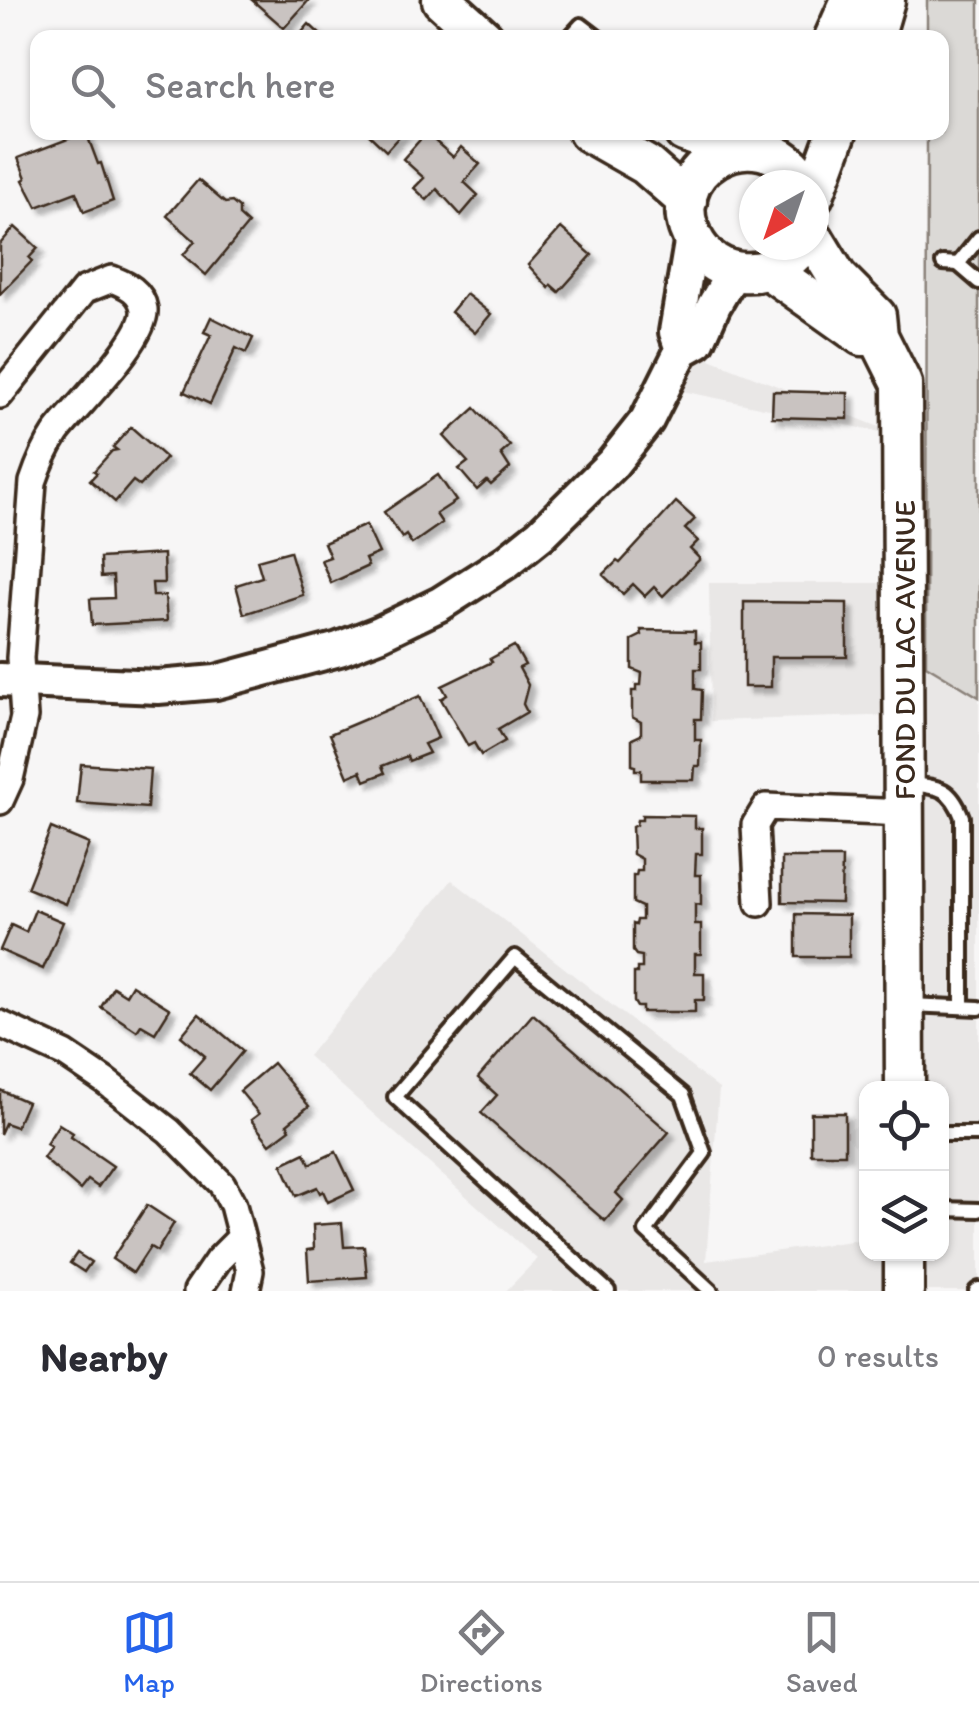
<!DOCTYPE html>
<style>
:root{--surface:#fff;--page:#f2f2f3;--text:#2b2b33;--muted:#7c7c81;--line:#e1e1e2;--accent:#2563eb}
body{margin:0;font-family:Itim,sans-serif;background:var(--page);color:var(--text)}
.controls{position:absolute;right:30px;bottom:30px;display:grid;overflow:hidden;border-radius:20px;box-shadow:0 2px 8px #0004}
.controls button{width:90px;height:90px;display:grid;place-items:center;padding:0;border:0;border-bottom:2px solid var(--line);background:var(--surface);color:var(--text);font:50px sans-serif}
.compass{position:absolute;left:739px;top:170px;width:90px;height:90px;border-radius:50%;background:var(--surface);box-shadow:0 2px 8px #0004;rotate:220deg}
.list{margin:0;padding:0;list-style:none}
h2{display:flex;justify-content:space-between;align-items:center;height:130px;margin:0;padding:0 40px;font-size:42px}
h2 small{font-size:32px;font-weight:400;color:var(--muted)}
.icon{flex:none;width:55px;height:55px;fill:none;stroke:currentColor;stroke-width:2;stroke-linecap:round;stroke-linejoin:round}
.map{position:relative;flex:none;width:979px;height:1291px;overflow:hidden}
.search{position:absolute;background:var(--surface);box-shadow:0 2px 8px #0004;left:30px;right:30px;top:30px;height:110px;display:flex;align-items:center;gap:25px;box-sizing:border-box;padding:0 35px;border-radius:20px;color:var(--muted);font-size:38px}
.sheet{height:290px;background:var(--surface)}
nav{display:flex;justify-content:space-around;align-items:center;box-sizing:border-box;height:140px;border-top:2px solid var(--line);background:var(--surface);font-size:28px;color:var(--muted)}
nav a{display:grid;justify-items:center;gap:5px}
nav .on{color:var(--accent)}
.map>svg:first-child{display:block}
</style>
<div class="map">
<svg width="979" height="1291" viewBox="0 0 979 1291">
<defs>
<filter id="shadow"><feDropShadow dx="6" dy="6" stdDeviation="2.5" flood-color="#0004"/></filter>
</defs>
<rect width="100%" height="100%" fill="#f7f6f6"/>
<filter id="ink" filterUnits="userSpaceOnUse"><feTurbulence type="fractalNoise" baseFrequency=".01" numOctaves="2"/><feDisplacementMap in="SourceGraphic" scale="20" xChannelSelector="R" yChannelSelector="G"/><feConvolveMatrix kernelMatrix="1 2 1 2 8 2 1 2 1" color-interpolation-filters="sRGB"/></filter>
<g filter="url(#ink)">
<g fill="#e9e7e6">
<path d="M685,349L904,437L663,387Z"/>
<path d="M709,583H901L903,649L979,697V1291H506L537,1259L308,1056L452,880L719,1089L706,1261L866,1239V1254H942V1088H906L901,715L711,721Z"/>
</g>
<path fill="#dbd9d6" stroke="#8b827a" stroke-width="2.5" d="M927,0H979V697L926,665L927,133L942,132V38L927,37Z"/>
<g fill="#c9c3c1" stroke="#3b2a1e" stroke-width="2.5" filter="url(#shadow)">
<path d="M252,0H309L284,28Z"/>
<path d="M309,24L324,38H297Z"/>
<path d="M86,132L98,164L101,163L113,201L84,212L76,192L37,207L23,180L26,178L18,158Z"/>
<path d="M366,132H403L386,151Z"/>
<path d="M426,133L453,157L461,147L480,164L464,182L478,195L461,215L437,189L427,200L414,188L424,178L403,159Z"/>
<path d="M198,180L225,203L232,202L239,208V216L248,224L206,275L183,255L195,241L167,216Z"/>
<path d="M15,227L38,248L29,258L32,261L0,294V244Z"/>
<path d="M561,228L592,255L559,292L551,285L549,288L528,265Z"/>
<path d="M466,294L491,314L475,333L451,312Z"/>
<path d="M211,317L253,338L246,353L236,348L210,404L184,392L211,335L204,332Z"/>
<path d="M773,391L848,393V419L772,417Z"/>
<path d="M475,408L510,446L501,454L510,468L491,485L487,481L477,490L459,469L468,462L444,436Z"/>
<path d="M131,427L166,458L140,486L133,481L115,502L90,480L97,473L94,471L112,451L117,450L113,447Z"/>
<path d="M438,475L456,501L436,514L442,523L412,544L406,535L402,538L384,512Z"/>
<path d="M676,502L695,519L685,529L698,541L690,549L700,559L663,596L654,587L645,596L633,584L623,594L603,575L617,561L620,563Z"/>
<path d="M366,525L379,553L365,559L368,566L331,583L321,560L330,557L324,543Z"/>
<path d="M290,551L303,595L244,614L236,585L262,577L257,560Z"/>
<path d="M163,554L164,583H152L153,596H165L167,621L92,625L90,599L114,598L113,576L101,577L100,558Z"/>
<path d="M744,602L847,603V657H771V687H744Z"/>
<path d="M641,630L695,631V642H701V669H695V689L702,690L701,719H695V740H701L700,766H695L694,780H641V770H635V766L632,765V739L641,735V722L632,717V691H636V685H641L642,673L632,669V640L642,635Z"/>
<path d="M514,646L525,665L519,668L528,685L523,704L527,712L498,729L505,741L481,755L474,743L468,746L441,699L447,695L442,686L492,662L490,659Z"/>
<path d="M420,696L438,738L424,744L429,753L409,761L407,756L382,766L385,773L365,781L361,771L348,777L330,734Z"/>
<path d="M81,764L150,769L147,808L77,803Z"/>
<path d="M642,815L695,816V828H702V854H696L695,875H701V905L695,904V925H701V954H695V973H704V1000H695V1012H642V1007H637L634,1002V973H637V968H642V956L636,955L633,951V924L636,925L637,920H642V907L633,903V876H636L637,871H642V859L633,854L632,827L636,825L637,820H642Z"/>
<path d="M51,828L89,844L66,904L27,888Z"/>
<path d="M782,858H842L841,903L782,902Z"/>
<path d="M35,910L63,922L43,969L0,950L11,925L26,932Z"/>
<path d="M796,914L849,915V957H796Z"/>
<path d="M132,985L170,1009L155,1033L141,1025L137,1031L101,1007L113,987L126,995Z"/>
<path d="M199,1014L243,1051L210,1090L190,1073L205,1056L181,1036Z"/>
<path d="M533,1014L669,1132L616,1193L623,1200L605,1221L481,1113L497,1095L478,1078Z"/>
<path d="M273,1063L309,1106L287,1124L290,1129L270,1144L251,1120L259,1114L240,1091Z"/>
<path d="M0,1090L27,1102L16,1127L5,1123L0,1134Z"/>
<rect x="811" y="1113" width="34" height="41"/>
<path d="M59,1124L73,1133L71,1137L113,1166L98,1187L88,1180L80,1190L43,1158L51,1147L46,1144Z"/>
<path d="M336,1152L354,1190L328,1202L323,1191L320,1193L317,1187L296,1196L282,1164L305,1153L310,1164Z"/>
<path d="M147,1205L174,1223L157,1251L150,1247L133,1273L112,1259Z"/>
<path d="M342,1223L344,1247L364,1246L367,1277L309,1281L307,1250L314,1249L313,1225Z"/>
<path d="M77,1253L91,1262L84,1272L70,1263Z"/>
</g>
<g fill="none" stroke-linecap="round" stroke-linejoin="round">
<g stroke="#3b2a1e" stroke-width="20">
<g id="service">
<path d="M569,38L581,25L598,38"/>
<path d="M943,263L958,264L979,238"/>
<path d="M958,264L979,282"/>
<path d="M907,784C938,787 950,786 962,817V1007"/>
<path d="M909,1005L979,1008"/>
<path d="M942,1134H979"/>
<path d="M942,1209L979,1210"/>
<path d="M608,1291L395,1097L515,957L683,1095L704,1153L646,1231L711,1291"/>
<path d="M976,1291L979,1289"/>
</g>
</g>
<g stroke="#3b2a1e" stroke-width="32">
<g id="minor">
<path d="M0,395L84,290L112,279C127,285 141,291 144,309C147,339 76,406 56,433C46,448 39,464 33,482L20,658L24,717L10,779L0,801"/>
<path d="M759,903L755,825L766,807L905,813"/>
<path d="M0,1024L65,1054L105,1081L169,1131L222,1184L233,1205L250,1271L246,1291"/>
<path d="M197,1291L218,1260L240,1238"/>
</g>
</g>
<g stroke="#3b2a1e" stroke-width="40">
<g id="tertiary">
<path d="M682,350L676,332L692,237"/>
<path d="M0,680L158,687L216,682L339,649L380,633L440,604L506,562L541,534L613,463L647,420L682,350L698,341L714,305L734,271"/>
</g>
</g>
<g stroke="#3b2a1e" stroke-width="45">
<g id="secondary">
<path d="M442,0L484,38"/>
<path d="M834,38L851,0"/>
<path d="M874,38L885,0"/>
<path d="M588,132L646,165L687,201"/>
<path d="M684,132L733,149"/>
<path d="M814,195L837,132"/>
<path d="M814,239L837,277L876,316L878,336L902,384L905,1088"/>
<path d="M801,245C787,265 765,274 741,272C723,270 707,260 697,245C650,174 758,104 806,185"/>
<path d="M769,270L862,336H878"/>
<path d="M904,1254V1291"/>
</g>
</g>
<use href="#service" stroke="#fff" stroke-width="12"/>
<use href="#minor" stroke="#fff" stroke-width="25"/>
<use href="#tertiary" stroke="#fff" stroke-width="32"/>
<use href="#secondary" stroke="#fff" stroke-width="38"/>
</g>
</g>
<g text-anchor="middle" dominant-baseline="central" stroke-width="10" stroke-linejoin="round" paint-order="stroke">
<g font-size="30" fill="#3b2a1e" stroke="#fff">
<text transform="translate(904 650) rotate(-90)">FOND DU LAC AVENUE</text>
</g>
</g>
</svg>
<div class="controls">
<button><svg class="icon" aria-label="locate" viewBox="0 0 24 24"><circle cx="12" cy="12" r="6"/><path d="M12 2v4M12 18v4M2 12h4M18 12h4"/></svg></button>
<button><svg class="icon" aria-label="layers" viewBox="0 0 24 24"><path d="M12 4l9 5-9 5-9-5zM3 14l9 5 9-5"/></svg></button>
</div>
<svg class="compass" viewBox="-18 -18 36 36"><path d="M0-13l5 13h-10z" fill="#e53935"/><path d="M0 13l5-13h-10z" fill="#7c7c81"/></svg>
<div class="search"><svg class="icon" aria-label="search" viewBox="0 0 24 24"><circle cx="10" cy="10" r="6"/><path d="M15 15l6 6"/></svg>Search here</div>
</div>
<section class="sheet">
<h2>Nearby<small>0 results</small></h2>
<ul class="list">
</ul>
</section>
<nav>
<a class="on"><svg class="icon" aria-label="map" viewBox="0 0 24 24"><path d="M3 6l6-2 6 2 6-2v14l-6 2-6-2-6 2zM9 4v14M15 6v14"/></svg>Map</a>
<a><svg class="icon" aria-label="directions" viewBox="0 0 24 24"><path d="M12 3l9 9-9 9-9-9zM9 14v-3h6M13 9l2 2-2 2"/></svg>Directions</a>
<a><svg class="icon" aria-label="saved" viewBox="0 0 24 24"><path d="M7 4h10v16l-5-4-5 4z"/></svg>Saved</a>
</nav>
